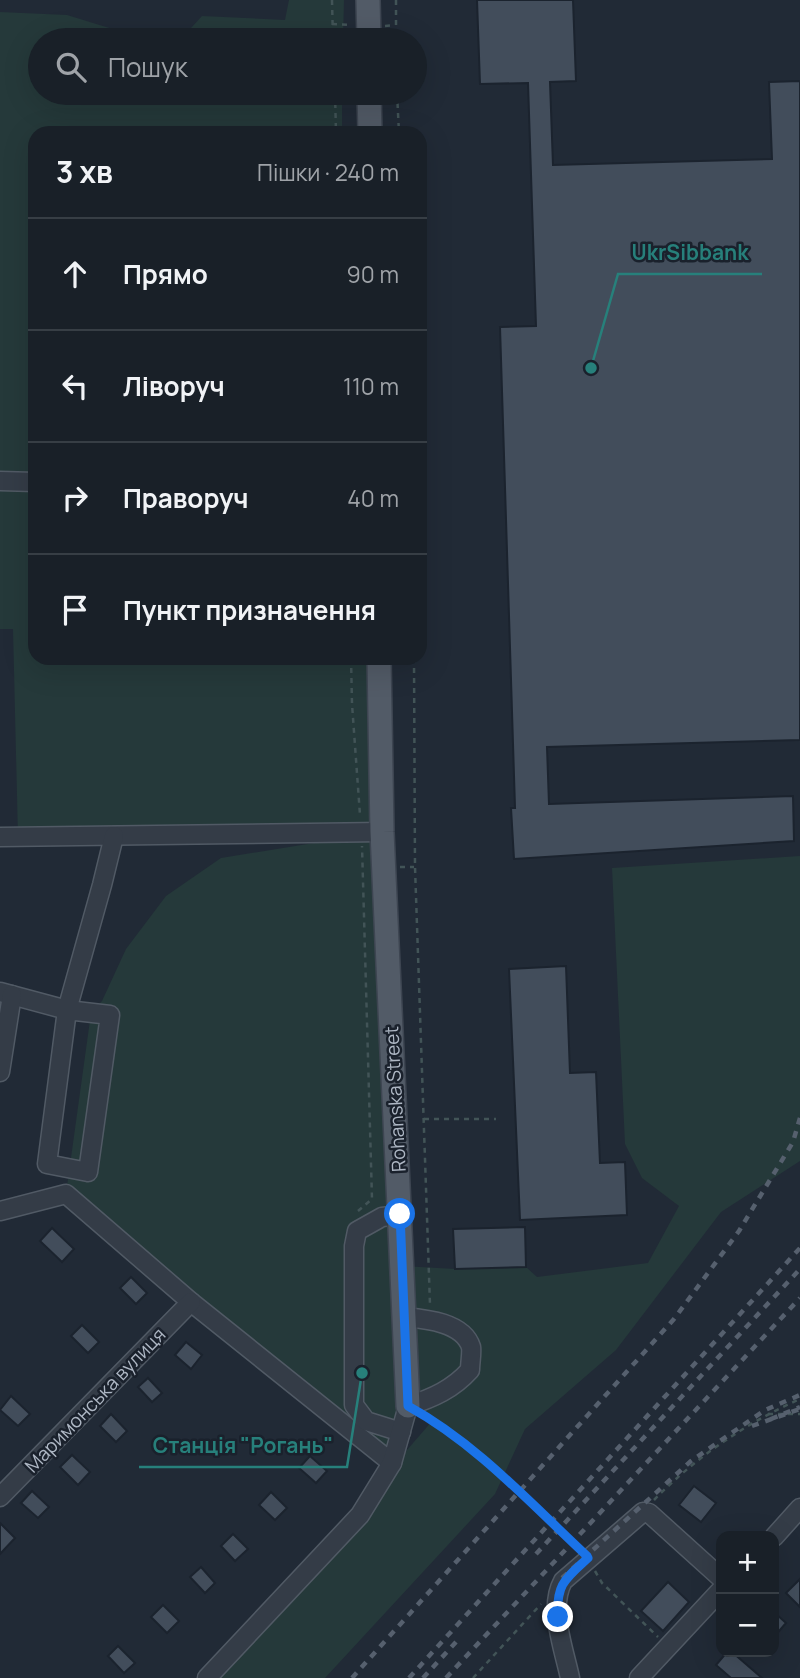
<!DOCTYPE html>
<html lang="uk">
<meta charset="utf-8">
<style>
:root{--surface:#192028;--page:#222830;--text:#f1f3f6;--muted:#9fa3a8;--line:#373e45}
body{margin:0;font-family:Manrope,sans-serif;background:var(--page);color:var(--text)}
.controls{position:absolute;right:21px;bottom:21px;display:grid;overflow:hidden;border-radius:14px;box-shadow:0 7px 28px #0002}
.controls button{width:63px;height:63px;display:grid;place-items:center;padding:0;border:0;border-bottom:2px solid var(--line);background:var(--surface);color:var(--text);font:35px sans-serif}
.stop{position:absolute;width:21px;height:21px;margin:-16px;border:5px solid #1a73e8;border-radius:50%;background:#fff}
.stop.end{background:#1a73e8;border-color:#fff;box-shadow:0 2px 7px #0008}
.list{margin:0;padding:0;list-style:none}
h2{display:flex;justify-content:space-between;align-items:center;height:91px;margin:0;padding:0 28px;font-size:30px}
h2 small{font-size:23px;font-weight:400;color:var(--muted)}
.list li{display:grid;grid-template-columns:46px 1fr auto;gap:21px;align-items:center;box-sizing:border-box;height:112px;padding:0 28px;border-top:2px solid var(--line)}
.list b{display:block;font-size:26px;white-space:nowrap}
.list em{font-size:23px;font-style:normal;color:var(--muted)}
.icon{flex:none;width:38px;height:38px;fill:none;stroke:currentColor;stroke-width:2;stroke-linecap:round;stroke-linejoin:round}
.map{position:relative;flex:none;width:800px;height:1678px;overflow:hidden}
.search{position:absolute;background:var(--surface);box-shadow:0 7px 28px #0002;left:28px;top:28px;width:399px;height:77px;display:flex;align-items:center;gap:18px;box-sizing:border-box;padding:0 24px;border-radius:38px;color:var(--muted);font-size:26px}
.panel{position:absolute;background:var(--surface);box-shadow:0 7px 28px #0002;left:28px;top:126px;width:399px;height:539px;border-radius:21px}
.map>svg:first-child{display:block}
</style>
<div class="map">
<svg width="800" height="1678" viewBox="0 0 800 1678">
<rect width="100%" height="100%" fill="#212a36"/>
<path fill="#25393a" d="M289,0H344L343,40H40V93H342V133H35V658H379L402,1266L455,1269L526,1267L537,1277L648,1263L679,1206L642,1178L625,1144L612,868L800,856V1161L721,1212L616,1350L525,1429L495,1494L325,1678H207L360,1515L407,1450L433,1420L409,1406L392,1463L66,1194L91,1013L102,1001L126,949L166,896L221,858L375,833L18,837L13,629H0V12L67,15L119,31L181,39L202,16L285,20Z"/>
<g fill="#424d5b" stroke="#1b232e" stroke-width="2">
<path d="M477,0H573L576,81L550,82L553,165L772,159L769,82L800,81V740L547,747L549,804L793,796L794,841L514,859L511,808H515L500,327L536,326L528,83L480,84Z"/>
<path d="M566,966L570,1073L596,1072L600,1163L625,1162L627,1215L520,1220L509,969Z"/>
<path d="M525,1227L526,1267L455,1269L453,1229Z"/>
<path d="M52,1228L74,1249L62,1262L40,1241Z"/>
<path d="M131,1277L147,1293L136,1304L120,1288Z"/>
<path d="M82,1325L99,1342L88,1353L71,1336Z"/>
<path d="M186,1342L202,1355L191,1369L175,1355Z"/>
<path d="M148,1378L162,1393L152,1402L138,1387Z"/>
<path d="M11,1396L30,1414L18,1426L0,1410Z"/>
<path d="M111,1414L127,1431L116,1442L100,1426Z"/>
<path d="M72,1455L90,1472L78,1485L60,1467Z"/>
<path d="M310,1456L327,1471L316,1483L299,1468Z"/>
<path d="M694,1486L716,1503L701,1522L679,1505Z"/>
<path d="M32,1491L49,1507L38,1518L21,1503Z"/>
<path d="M271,1492L287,1508L275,1520L259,1505Z"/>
<path d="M0,1523L15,1538L0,1554Z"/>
<path d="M233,1534L248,1549L235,1561L221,1546Z"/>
<path d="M201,1567L215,1583L205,1593L190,1577Z"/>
<path d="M800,1579V1607L786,1593Z"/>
<path d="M668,1582L689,1602L663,1631L641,1611Z"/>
<path d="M163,1605L179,1621L167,1633L151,1617Z"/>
<path d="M774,1612L786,1623L774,1637Z"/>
<path d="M118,1646L135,1663L124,1673L108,1656Z"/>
<path d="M727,1652H732L762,1678H731L716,1665Z"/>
</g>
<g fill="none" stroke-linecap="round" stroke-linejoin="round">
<g stroke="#515a65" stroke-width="21">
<g id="minor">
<path d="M0,481L35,482"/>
<path d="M0,837L382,832"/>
<path d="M0,992L67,1010L110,1015L88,1172L47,1164L67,1010L102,885L114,836"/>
<path d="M0,1072L12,995"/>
<path d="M0,1211L66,1194L191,1302L392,1463"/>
<path d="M400,1215L382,1217L357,1231L354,1246V1405L366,1421L401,1432"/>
<path d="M0,1497L191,1302"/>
<path d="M774,1537L800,1508"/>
<path d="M207,1678L360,1515L392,1463L408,1406C433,1398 453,1389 470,1370C470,1363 472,1353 471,1347C463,1322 425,1319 404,1317"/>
<path d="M570,1678C564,1649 548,1608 563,1581L643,1512L649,1513L721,1578"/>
<path d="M639,1678L721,1590"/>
</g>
</g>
<g stroke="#3d4551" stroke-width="26">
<g id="major">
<path d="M368,0L369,40"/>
<path d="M369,93L370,133"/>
<path d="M379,658L382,832L408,1406"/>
</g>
</g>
<g stroke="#425457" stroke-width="2.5" stroke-dasharray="5 5" stroke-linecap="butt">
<path d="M332,0L333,40"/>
<path d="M396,0V40"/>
<path d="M332,24L350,25"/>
<path d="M385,26L395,25"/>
<path d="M335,93L336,133"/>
<path d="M397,93L399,133"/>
<path d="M351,658L352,704L360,815"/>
<path d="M414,658L415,867L430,1305"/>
<path d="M400,867H414"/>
<path d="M424,1119H496"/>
<path d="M358,1211L372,1199L362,846"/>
<path d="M768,1414H800"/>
<path d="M427,1416L504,1476L577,1547"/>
<path d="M654,1500C696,1457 746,1423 800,1399"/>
<path d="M595,1571L602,1583L658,1637"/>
<path d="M473,1678L541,1604"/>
</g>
<use href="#minor" stroke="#343c47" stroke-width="18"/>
<use href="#major" stroke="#525b67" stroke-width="23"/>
<g stroke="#56606e" stroke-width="4.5" stroke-dasharray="7 7" stroke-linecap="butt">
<path d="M771,1419L800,1407"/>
<path d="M752,1426L800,1409"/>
<path d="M536,1554L800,1269"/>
<path d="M562,1578L691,1461L765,1410L800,1395"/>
<path d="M352,1678L674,1319L739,1231L793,1142L800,1118"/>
<path d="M409,1678L800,1248"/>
<path d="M423,1678L456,1642"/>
<path d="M446,1678L800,1298"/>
</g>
</g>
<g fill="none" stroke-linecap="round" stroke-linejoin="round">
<path stroke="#1a73e8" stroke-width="9" d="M400,1214L408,1406C477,1444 530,1503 587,1556L588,1558C565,1579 556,1584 558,1617"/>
</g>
<g text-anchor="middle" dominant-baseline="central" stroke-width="5" stroke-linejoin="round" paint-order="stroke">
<g font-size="19" fill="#aeb7c4" stroke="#1a212c">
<text transform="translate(395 1099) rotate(-93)">Rohanska Street</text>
<text transform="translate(95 1400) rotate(-46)">Маримонська вулиця</text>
</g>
</g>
<path fill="none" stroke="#27807b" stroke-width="2.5" d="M591 368L618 274H762M362 1373L347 1467H139"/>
<g fill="#27807b" stroke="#1a212c" stroke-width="2.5">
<circle cx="591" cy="368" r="7"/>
<circle cx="362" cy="1373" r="7"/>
</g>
<g font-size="21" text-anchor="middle" font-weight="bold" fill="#27807b" stroke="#1a212c" stroke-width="5" stroke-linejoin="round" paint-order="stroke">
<text x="690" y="260">UkrSibbank</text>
<text x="243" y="1453">Станція "Рогань"</text>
</g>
</svg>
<div class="controls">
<button>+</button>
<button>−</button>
</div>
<div class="stop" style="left:400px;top:1214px"></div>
<div class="stop end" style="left:558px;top:1617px"></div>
<div class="search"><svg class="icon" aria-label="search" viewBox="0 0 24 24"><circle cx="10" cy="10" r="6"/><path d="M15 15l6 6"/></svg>Пошук</div>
<section class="panel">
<h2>3 хв<small>Пішки · 240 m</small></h2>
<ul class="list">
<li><svg class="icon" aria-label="ahead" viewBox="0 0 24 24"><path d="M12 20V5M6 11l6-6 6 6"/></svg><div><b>Прямо</b></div><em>90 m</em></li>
<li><svg class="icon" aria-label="left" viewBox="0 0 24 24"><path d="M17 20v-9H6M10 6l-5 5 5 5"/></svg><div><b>Ліворуч</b></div><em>110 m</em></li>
<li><svg class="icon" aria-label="right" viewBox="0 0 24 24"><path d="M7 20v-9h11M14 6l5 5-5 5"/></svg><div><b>Праворуч</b></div><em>40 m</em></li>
<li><svg class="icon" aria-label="arrive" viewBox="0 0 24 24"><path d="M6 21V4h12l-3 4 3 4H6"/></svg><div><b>Пункт призначення</b></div></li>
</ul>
</section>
</div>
